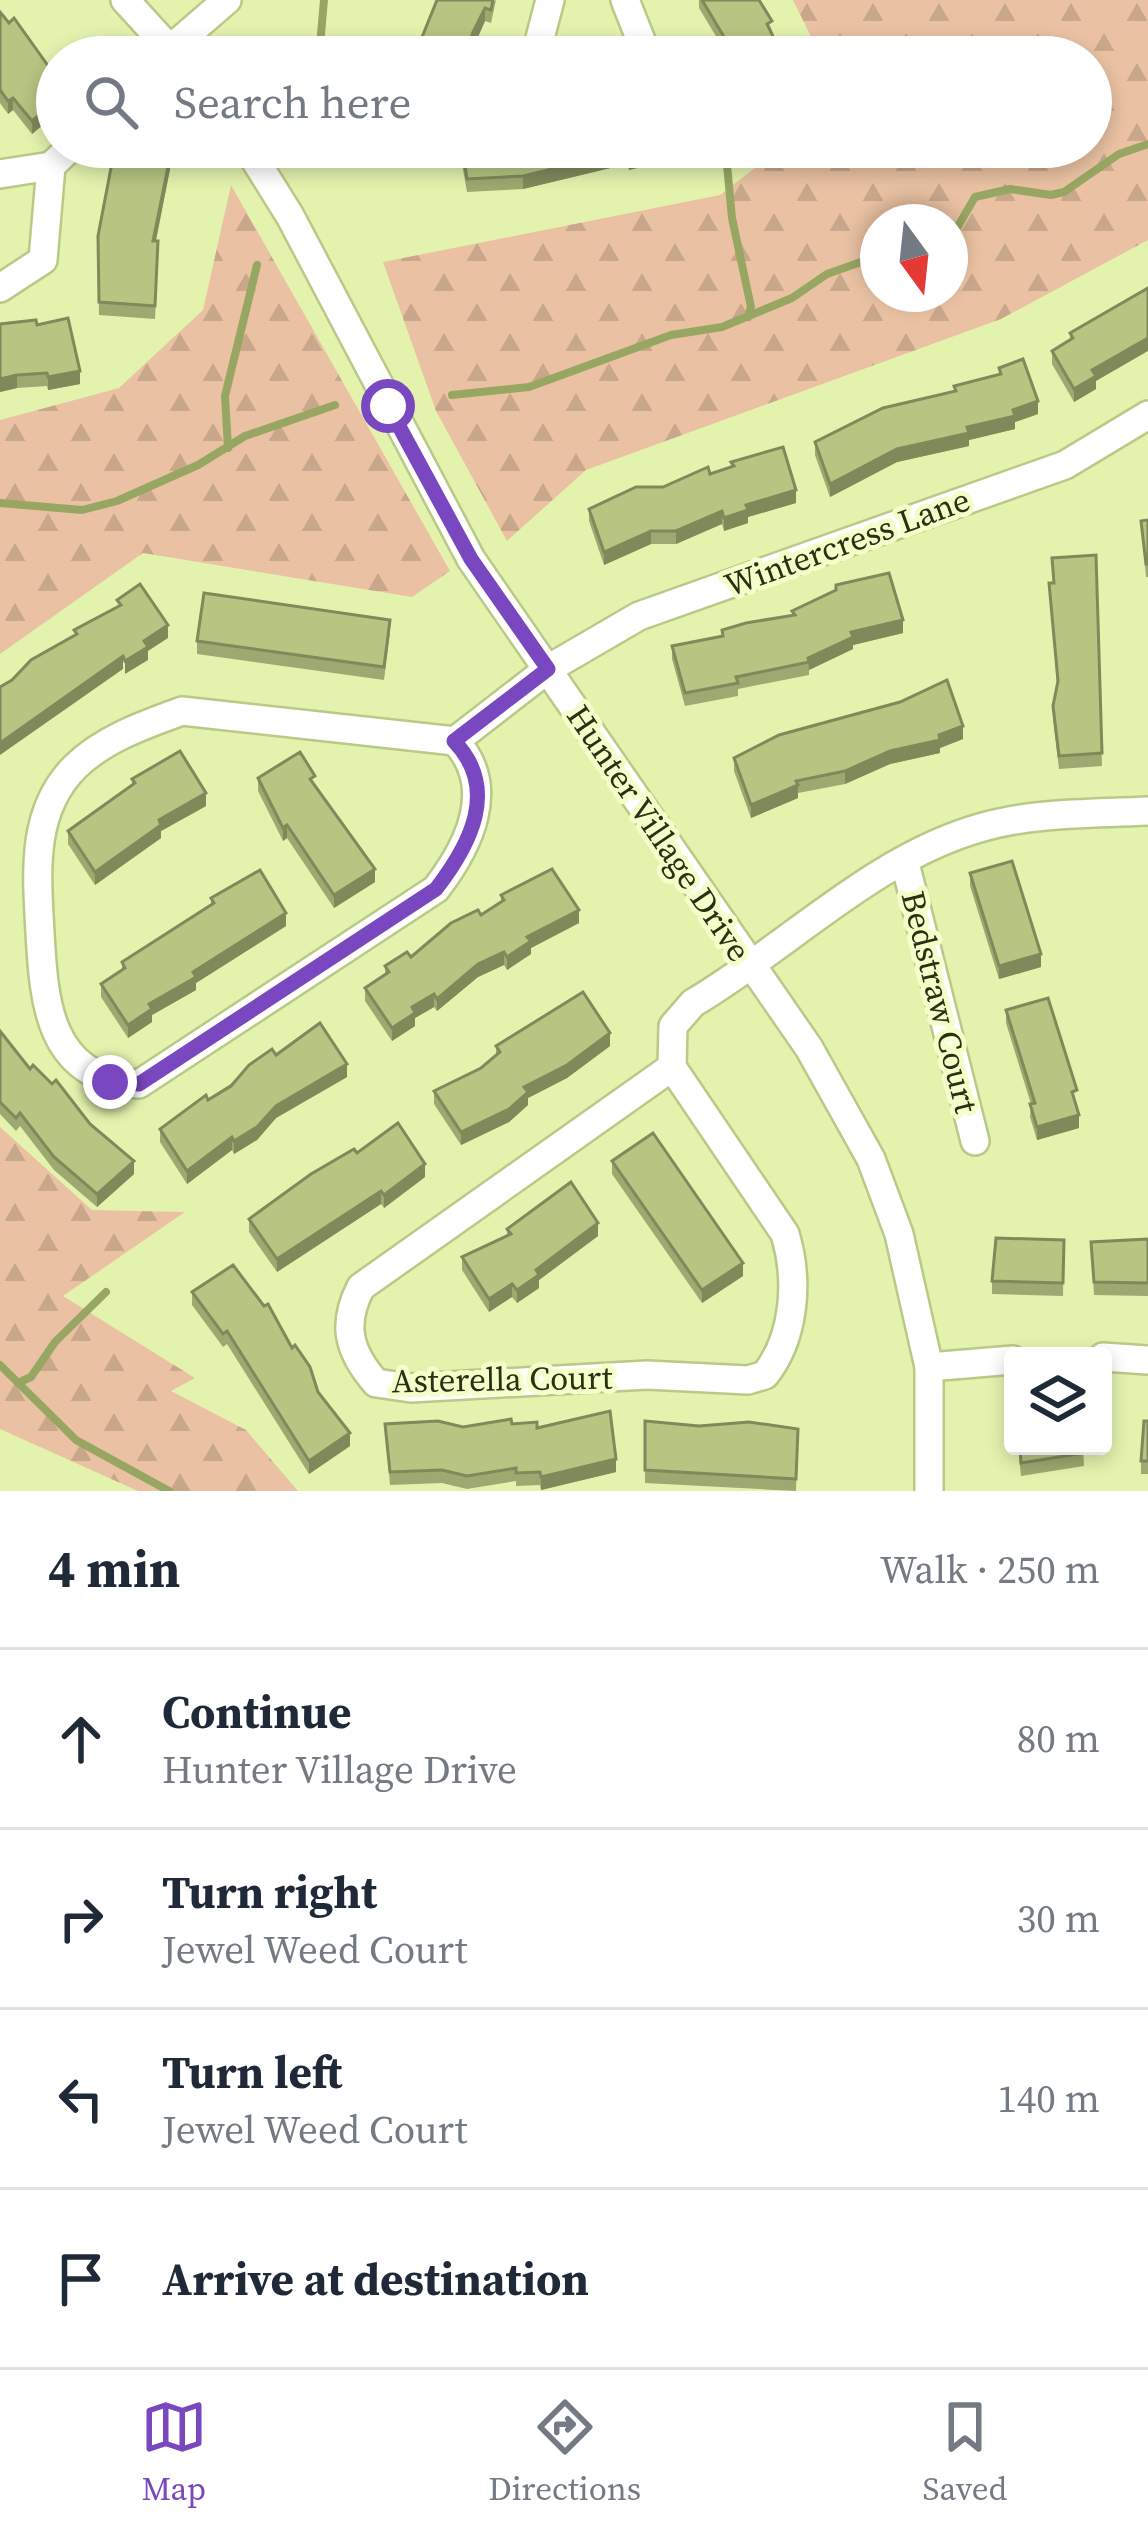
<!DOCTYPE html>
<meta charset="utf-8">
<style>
:root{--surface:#fff;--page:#f6f6f7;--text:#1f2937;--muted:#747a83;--line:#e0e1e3;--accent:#7947bf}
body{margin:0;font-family:"Source Serif 4",serif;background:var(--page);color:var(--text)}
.controls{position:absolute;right:36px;bottom:36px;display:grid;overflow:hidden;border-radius:12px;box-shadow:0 6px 18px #0003}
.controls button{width:108px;height:108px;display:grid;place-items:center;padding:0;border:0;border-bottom:3px solid var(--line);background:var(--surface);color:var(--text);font:60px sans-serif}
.compass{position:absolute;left:860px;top:204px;width:108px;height:108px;border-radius:50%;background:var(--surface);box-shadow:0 6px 18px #0003;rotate:165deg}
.stop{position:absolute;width:36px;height:36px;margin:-27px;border:9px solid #7947bf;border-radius:50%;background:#fff}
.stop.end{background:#7947bf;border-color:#fff;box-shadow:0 3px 12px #0008}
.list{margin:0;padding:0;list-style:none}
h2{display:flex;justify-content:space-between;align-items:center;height:156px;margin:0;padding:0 48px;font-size:51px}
h2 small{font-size:39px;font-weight:400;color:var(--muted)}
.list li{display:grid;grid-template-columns:78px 1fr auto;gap:36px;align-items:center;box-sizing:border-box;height:180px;padding:0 48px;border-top:3px solid var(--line)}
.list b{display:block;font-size:45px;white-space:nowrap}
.list p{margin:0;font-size:39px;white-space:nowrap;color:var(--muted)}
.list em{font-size:39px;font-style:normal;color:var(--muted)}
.icon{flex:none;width:66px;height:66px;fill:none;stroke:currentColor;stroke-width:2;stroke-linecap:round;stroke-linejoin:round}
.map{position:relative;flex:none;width:1148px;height:1491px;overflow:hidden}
.search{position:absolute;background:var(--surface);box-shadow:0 6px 18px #0003;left:36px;right:36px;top:36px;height:132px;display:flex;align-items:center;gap:30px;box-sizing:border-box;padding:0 42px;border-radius:66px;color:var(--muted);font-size:45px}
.sheet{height:876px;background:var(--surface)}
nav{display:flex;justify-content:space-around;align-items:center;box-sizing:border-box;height:168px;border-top:3px solid var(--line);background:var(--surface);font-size:33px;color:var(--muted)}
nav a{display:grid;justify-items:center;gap:6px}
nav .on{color:var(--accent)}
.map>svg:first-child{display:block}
</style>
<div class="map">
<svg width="1148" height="1491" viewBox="0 0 1148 1491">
<defs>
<pattern id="forest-firs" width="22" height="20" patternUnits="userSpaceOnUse" patternTransform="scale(3)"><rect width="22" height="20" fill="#eac2a3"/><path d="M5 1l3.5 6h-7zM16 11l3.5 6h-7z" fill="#c9a78b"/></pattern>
</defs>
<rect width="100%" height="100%" fill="#e3f3ae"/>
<g fill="url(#forest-firs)" fill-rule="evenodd">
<path d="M793,0H1148V240L1001,319L586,470L507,541L436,411L383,262L720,195L782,147H1091V57H821ZM878,222H950V294H878Z"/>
<path d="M231,185L450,571L412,597L143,553L0,654V420L119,388L203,310Z"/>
<path d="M0,1127L92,1210L185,1212L63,1296L195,1378L171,1391L246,1430L298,1491H138L0,1429Z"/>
</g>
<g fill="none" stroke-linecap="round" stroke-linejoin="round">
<g stroke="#97a662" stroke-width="8">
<path d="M319,57L324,0"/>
<path d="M726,154L732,218L751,307L748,317"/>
<path d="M950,240L975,197L1010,189L1051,195L1064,192L1119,154L1148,144"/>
<path d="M452,395L529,387L671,335L722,327L792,298L827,274L878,256"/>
<path d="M228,448L225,396L257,265"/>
<path d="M0,503L82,510L117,501L198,465L245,436L335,405"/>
<path d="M0,1365L76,1440L169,1491"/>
<path d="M22,1381L31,1377L55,1342L106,1292"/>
</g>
<g stroke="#bac986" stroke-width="32">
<g id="minor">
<path d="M125,0L177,57"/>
<path d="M161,57L227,0"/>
<path d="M535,57L550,0"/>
<path d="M592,57L644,48L625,0"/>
<path d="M247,147L290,216L471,559L809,1048L871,1159L899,1234L929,1367V1491"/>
<path d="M0,174L51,166"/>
<path d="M0,288L43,260L51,166L71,147"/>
<path d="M182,711L455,741C498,787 469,846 436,889L139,1084C49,1079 44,1004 40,933C37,875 30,812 75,767C103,739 146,724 182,711Z"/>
<path d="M455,741L548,669L639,616L1065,465L1148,415"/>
<path d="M905,863L975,1141"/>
<path d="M672,1067L785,1234C799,1280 795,1337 765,1375L748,1380L647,1375L411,1388L376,1383C349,1352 341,1325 361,1287Z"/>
<path d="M672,1067L673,1026L693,1003C788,947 874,857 983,827C1036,812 1093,814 1148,811"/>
<path d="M1103,1357L1148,1360"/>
<path d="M929,1367L1013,1360"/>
</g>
</g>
<use href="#minor" stroke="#fff" stroke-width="27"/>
</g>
<g fill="#9da970">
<path d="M496,0L491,23L485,21L469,57H414Z"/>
<path d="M699,0H759L783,57H723V48L699,8Z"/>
<path d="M0,12L49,67H57V113L32,134L13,110L8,114L0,103Z"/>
<path d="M459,147H708V150L629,170L627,164L523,189L467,192Z"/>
<path d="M172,159L156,241L158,254L155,319L99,315L98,236Z"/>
<path d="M0,324L37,325L80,384L48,390L47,386L17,388L0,392Z"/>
<path d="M1070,333L1096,381V389L1074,402L1052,364V351L1070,340Z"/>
<path d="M999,368L1038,414L1015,422V429L969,440V446L897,462L830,497L815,455V442L954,391V386L999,375Z"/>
<path d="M731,462L796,503L748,517V523L724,531L722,524L676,544H651L604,565L589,521V509L731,467Z"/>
<path d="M1148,520V577H1146L1141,521Z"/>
<path d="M1096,555L1102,766L1059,769L1053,719V706L1057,685L1049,583H1053Z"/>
<path d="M792,611L903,633L853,645V649L809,670V675L738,689V696L685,706L672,659V646L722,637V630L792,616Z"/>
<path d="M390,633L384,680L197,654V641Z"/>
<path d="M963,739L940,748V753L890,764L845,784L798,793V798L751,818L734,771V758Z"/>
<path d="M258,778L315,785L375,882L334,908L287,838L283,841L258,791Z"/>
<path d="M132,779L206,806L161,831V838L95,885L68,844V831L132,785Z"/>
<path d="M970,873L1041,967L999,979L970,886Z"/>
<path d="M501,895L579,923L531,948V954L507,970L504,965L478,977L437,1011L434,1007L415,1018V1026L392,1041L365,1001V988L385,974V966L411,957L481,915L501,902Z"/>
<path d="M211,898L286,926L196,983V990L152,1015V1022L128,1038L101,997V984L122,971V962L211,906Z"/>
<path d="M1006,1010L1077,1103L1079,1128L1037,1140L1030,1117L1031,1104L1006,1023Z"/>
<path d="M0,1031L30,1069L90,1124L134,1174L97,1207L54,1170L20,1126L16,1131L0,1114Z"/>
<path d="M496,1046H610L567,1078L528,1098V1105L509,1122L461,1145L434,1104V1091L481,1068L496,1055Z"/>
<path d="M276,1055L347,1077L276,1118L257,1140L234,1154L232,1150L187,1184L160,1142V1129Z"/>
<path d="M357,1153L425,1177L384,1208L381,1204L277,1272L249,1232V1219Z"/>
<path d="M612,1161L743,1276L702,1303L612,1174Z"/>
<path d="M507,1229L598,1236L539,1280V1288L517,1303L512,1297L489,1312L462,1270V1257L507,1236Z"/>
<path d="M1148,1239V1296L1094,1295L1091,1242Z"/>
<path d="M1064,1240L1063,1296L992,1294V1281Z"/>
<path d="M192,1292L292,1348L350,1446L309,1474L227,1344L223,1347L192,1305Z"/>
<path d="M645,1421L699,1426L798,1429L796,1491L645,1483Z"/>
<path d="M1148,1421V1474H1141V1461Z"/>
<path d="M385,1424L463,1427L512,1424L537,1428L616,1472L541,1490L540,1485L516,1486V1481L467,1489L442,1483L390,1485Z"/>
<path d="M1018,1446H1083L1084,1466L1021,1476Z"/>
</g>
<g fill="#7f8a5b">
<path d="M485,8V21L469,57H464L473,32Z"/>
<path d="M13,98V110L8,114V101Z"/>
<path d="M57,100V113L32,134V121Z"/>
<path d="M172,147V159L153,254V241Z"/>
<path d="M669,147H708V150L629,170V157Z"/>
<path d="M627,151V164L523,189V176Z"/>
<path d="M1148,338V351L1096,381V389L1074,402V389L1092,370Z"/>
<path d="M80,371V384L48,390V377Z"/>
<path d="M17,375V388L0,392V379Z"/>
<path d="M1038,401V414L1015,422V429L969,440V446L897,462L830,497V484L897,449L967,427Z"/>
<path d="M796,490V503L748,517V523L724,531V518L746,505Z"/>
<path d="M722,511V524L676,544V531Z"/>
<path d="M651,531V544L604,565V552Z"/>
<path d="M903,620V633L853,645V649L809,670L808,658L851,632Z"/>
<path d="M168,625V638L148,651V660L125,674V661L144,641Z"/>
<path d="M123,656V669L0,755V743Z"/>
<path d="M963,726V739L940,748V753L890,764L845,784V771L890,751Z"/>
<path d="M798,785V798L751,818V805Z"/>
<path d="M206,793V806L161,831V838L95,885V872L159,820Z"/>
<path d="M287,825V838L283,841V828Z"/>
<path d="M375,869V882L334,908V895Z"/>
<path d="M579,910V923L531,948V954L507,970V957L527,937Z"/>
<path d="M286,913V926L196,983V990L152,1015V1022L128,1038V1025L149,1004L193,972Z"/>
<path d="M504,952V965L478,977L437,1011V999L478,964Z"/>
<path d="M1041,954V967L999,979V966Z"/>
<path d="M434,994V1007L415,1018V1026L392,1041V1028L412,1007Z"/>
<path d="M610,1033V1046L567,1078L528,1098V1105L509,1122L461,1145V1132L524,1087Z"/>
<path d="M347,1064V1077L276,1118L257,1140L234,1154V1141L276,1106Z"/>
<path d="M1079,1115V1128L1037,1140V1127Z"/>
<path d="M232,1137V1150L187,1184V1171Z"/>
<path d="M134,1161V1174L97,1207V1194Z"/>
<path d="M425,1164V1177L384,1208V1195Z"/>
<path d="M381,1191V1204L277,1272V1259Z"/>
<path d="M598,1223V1236L539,1280V1288L517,1303V1290L536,1270Z"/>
<path d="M743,1263V1276L702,1303V1290Z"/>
<path d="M512,1284V1297L489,1312V1299Z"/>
<path d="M350,1433V1446L309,1474V1461Z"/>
<path d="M616,1459V1472L541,1490V1477Z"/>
</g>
<g fill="#b6c582" stroke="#7f8a5b" stroke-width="3">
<path d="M437,0H493L491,10L485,8L473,32L464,57H414Z"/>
<path d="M702,0H759L772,21L767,24L783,57H729L723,44L727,42Z"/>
<path d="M0,12L9,23L14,18L49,67L54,63L57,67V100L32,121L13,98L8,101L0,90Z"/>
<path d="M115,147H172L153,241H158L155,306L99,302L98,236Z"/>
<path d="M462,147H669L629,157L627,151L523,176L467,179Z"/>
<path d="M1148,288V338L1092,370L1096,376L1074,389L1052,351L1073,338L1070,333Z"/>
<path d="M68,318L80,371L48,377L47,373L17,375L0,379V324L36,320L37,325Z"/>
<path d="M1023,359L1038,401L1013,410L1015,416L967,427L969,433L897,449L830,484L815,442L883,408L956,391L954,386L1001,374L999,368Z"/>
<path d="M783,447L796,490L746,505L748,510L724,518L722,511L676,531H651L604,552L589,509L636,487H663L708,467L710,474L734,466L731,462Z"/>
<path d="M1148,520V564H1146L1141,521Z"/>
<path d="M1096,555L1102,753L1059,756L1053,706L1058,681L1049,583H1054L1052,558Z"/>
<path d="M889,573L903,620L851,632L853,637L808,658L809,662L736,677L738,683L685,693L672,646L723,636L722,630L746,623L795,615L792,611L836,590V585Z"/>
<path d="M140,584L168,625L144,641L148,647L125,661L123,656L0,743V687L12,680L31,660L77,634L74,630L121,605L117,600Z"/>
<path d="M204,593L390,620L384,667L197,641Z"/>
<path d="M947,680L963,726L939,735L940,740L890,751L845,771L796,781L798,785L751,805L734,758L779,735L900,702Z"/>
<path d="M180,751L206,793L159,820L161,825L95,872L68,831L135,783L132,779Z"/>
<path d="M300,752L315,776L310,779L375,869L334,895L287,825L283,828L258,778Z"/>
<path d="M1012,861L1041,954L999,966L970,873Z"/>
<path d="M552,869L579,910L527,937L531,941L507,957L504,952L478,964L437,999L434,994L412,1007L415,1013L392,1028L365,988L389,972L385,966L407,952L411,957L451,923L478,910L481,915L504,900L501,895Z"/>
<path d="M260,870L286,913L193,972L196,977L149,1004L152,1009L128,1025L101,984L125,968L122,962L214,903L211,898Z"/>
<path d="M583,992L610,1033L567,1065L524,1087L528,1092L509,1109L461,1132L434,1091L481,1068L500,1052L496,1046Z"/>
<path d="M1048,998L1077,1090L1072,1092L1079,1115L1037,1127L1030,1104L1035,1103L1006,1010Z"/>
<path d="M320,1023L347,1064L276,1106L257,1127L234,1141L232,1137L187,1171L160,1129L206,1095L208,1100L231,1086L249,1065L272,1049L276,1055Z"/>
<path d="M0,1031L30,1069L33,1065L52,1084L56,1080L90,1124L134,1161L97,1194L54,1157L20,1113L16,1118L0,1102Z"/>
<path d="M398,1123L425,1164L384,1195L381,1191L277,1259L249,1219L311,1174L354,1149L357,1153Z"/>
<path d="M653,1133L743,1263L702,1290L612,1161Z"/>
<path d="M571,1182L598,1223L536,1270L539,1275L517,1290L512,1284L489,1299L462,1257L511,1234L507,1229Z"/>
<path d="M996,1238L1064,1240L1063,1283L992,1281Z"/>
<path d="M1148,1239V1283L1094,1282L1091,1242Z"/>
<path d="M233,1265L264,1306L268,1304L292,1348L295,1345L310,1367L318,1392L350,1433L309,1461L227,1331L223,1334L192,1292Z"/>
<path d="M610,1411L616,1459L541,1477L540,1472L516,1473V1468L467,1476L442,1470L390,1472L385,1424L438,1421L463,1427L511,1419L512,1424L537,1422V1428Z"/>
<path d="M645,1421L699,1426L749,1422L798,1429L796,1479L645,1470Z"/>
<path d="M1144,1421H1148V1461H1141Z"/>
<path d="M1020,1446H1083L1084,1453L1021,1463Z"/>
</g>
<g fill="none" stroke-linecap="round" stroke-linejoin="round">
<path stroke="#7947bf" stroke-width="15" d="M110,1082L139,1084L436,889C470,845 500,789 454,741L548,669L471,559L388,406"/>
</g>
<g text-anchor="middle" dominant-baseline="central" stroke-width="10" stroke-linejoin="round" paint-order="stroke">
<g font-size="33" fill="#2a3014" stroke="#f2ffc8">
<text transform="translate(847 542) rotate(-20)">Wintercress Lane</text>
<text transform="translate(659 833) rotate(56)">Hunter Village Drive</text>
<text transform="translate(940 1002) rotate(76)">Bedstraw Court</text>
<text transform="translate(502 1379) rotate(-1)">Asterella Court</text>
</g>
</g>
</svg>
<div class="controls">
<button><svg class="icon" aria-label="layers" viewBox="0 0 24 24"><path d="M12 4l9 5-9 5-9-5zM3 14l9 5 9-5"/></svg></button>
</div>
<svg class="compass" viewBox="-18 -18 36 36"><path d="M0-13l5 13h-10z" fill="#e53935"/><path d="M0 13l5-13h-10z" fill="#747a83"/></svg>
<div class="stop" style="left:388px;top:406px"></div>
<div class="stop end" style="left:110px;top:1082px"></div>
<div class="search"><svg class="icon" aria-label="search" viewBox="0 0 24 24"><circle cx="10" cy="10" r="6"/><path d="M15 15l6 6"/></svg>Search here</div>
</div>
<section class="sheet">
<h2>4 min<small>Walk · 250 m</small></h2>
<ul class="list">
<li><svg class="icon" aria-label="ahead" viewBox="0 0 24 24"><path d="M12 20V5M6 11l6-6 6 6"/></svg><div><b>Continue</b><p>Hunter Village Drive</p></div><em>80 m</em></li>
<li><svg class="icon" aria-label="right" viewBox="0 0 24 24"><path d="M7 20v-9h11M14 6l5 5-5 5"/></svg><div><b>Turn right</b><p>Jewel Weed Court</p></div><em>30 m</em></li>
<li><svg class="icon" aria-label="left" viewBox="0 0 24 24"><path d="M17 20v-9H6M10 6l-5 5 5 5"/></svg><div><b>Turn left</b><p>Jewel Weed Court</p></div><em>140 m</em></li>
<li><svg class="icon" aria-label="arrive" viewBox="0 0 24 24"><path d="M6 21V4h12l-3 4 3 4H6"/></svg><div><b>Arrive at destination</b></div></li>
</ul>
</section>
<nav>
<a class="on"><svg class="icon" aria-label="map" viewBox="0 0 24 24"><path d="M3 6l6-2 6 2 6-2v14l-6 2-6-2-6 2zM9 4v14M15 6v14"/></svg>Map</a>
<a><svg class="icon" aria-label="directions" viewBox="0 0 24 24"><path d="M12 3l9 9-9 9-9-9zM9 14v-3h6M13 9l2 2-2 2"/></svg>Directions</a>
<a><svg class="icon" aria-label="saved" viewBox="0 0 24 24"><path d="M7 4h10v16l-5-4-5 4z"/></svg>Saved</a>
</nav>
